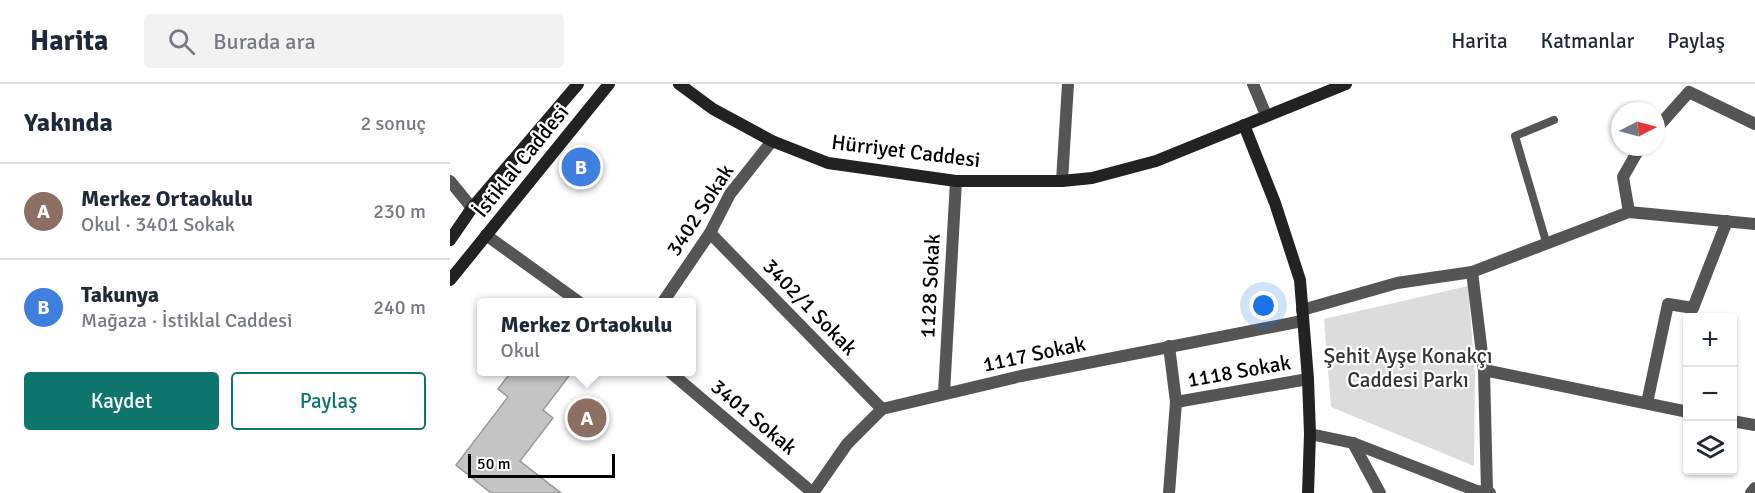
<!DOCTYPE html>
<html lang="tr">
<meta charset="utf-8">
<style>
:root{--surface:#fff;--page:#f2f2f3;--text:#1f2937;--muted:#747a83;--line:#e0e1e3;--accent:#0f766e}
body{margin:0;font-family:Signika,sans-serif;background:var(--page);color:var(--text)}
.controls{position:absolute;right:18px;bottom:18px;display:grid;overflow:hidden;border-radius:6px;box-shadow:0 2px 4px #0004}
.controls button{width:54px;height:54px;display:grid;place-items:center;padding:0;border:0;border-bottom:2px solid var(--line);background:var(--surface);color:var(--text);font:30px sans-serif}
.compass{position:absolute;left:1161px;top:18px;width:54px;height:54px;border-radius:50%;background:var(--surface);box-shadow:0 2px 4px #0004;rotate:84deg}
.scale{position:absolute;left:18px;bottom:15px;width:147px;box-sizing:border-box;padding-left:6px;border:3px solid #000;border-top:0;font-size:16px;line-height:21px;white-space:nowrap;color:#000;-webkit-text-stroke:4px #fff;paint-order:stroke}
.you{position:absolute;left:814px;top:222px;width:21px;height:21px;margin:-15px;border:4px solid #fff;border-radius:50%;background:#1a73e8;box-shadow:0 0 0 9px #1a73e833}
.badge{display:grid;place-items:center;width:39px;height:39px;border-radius:50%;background:var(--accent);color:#fff;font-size:20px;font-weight:700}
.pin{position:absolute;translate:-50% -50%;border:3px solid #fff;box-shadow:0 2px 6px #0006}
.popup{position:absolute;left:27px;top:214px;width:219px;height:78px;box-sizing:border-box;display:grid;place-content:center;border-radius:6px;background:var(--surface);filter:drop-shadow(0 2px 4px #0005);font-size:20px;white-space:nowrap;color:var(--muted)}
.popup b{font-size:22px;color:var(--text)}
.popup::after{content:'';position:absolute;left:50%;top:100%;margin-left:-12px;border:12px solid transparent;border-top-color:var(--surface)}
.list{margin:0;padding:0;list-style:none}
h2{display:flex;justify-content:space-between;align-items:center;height:78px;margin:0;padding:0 24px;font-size:26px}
h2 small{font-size:20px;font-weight:400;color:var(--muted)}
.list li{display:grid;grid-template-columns:39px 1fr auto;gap:18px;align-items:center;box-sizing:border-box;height:96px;padding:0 24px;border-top:2px solid var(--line)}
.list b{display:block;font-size:22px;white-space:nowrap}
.list p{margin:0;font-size:20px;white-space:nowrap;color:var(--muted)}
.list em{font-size:20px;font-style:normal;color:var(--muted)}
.actions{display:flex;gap:12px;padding:18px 24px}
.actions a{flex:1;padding:14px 0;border:2px solid var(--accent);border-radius:6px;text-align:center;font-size:21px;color:var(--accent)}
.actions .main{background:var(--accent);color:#fff}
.icon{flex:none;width:33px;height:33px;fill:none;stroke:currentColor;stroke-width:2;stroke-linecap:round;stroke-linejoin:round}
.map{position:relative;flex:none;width:1305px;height:409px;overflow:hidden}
header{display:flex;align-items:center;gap:36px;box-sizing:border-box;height:84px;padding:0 30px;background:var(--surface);border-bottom:2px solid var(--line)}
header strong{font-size:28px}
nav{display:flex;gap:33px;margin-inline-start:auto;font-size:21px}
.search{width:420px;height:54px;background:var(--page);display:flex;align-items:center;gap:15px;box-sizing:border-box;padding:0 21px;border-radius:6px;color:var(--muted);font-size:22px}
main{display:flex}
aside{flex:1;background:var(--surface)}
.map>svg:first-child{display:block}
</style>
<header>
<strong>Harita</strong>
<div class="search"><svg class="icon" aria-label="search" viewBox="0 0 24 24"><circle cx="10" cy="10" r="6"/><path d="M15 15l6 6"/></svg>Burada ara</div>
<nav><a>Harita</a><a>Katmanlar</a><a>Paylaş</a></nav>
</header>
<main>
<aside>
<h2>Yakında<small>2 sonuç</small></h2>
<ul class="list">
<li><span class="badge" style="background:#8d6e63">A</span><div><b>Merkez Ortaokulu</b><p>Okul · 3401 Sokak</p></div><em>230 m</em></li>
<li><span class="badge" style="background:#3f7fe0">B</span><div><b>Takunya</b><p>Mağaza · İstiklal Caddesi</p></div><em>240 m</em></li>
</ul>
<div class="actions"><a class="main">Kaydet</a><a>Paylaş</a></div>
</aside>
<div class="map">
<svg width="1305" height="409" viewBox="0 0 1305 409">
<rect width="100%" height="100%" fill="#fff"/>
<path fill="#dcdcdc" d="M1018,202L1025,291L1024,382L881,323L874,235Z"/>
<path fill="#c4c4c4" stroke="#999" stroke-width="1.5" d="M61,288H122L93,326L103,334L70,377L111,409H41L6,381L58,313L48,305Z"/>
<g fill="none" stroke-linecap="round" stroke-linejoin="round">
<path stroke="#555" stroke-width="8" d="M1097,161L1065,52L1104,36"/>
<g stroke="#555" stroke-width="12">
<path d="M803,0L816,31"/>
<path d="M1206,45L1239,8L1305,40"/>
<path d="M0,97L22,124"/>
<path d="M612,97L618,0"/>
<path d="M1179,128L1173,93L1190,63"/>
<path d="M260,149L432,325"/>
<path d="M36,151L129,218"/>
<path d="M1022,188L1034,286L1037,407"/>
<path d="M213,218L260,149L280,110L322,57"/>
<path d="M852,226L947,199L1022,188L1179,128L1305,140"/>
<path d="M1034,286L1238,328"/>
<path d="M220,288L363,409"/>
<path d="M494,309L506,97"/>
<path d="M726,318L858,295"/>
<path d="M1197,319L1218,220L1243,224L1277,137"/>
<path d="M1282,337L1305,341"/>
<path d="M860,350L903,359L1027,407L1040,409"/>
<path d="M903,359L930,409"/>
<path d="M363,409L397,360L432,325L571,292L852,237"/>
<path d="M719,409L726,318L719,262"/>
<path d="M1301,409L1305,404"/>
</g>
<g stroke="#222" stroke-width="12">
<path d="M229,0L263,25L322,57L378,79L506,97H612L642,94L706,77L896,0"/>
<path d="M794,41L825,119L850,196L858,295L860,350L858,409"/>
<path d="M0,156L22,124L128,0"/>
<path d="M0,196L159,0"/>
</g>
</g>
<g text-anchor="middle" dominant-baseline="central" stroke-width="4.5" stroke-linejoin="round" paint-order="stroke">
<g font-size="21" fill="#000" stroke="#fff">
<text transform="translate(456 67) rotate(7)">Hürriyet Caddesi</text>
<text transform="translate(71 77) rotate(-51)">İstiklal Caddesi</text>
<text transform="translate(250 126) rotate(-57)">3402 Sokak</text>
<text transform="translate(480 202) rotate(-87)">1128 Sokak</text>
<text transform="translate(360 223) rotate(46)">3402/1 Sokak</text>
<text transform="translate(584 270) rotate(-12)">1117 Sokak</text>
<text transform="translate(789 287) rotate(-10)">1118 Sokak</text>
<text transform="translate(304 333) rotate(40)">3401 Sokak</text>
</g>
<g font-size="21" fill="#333" stroke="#fff">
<text x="958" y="272">Şehit Ayşe Konakçı<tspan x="958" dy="24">Caddesi Parkı</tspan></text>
</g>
</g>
</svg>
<div class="controls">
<button>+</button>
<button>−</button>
<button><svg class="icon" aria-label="layers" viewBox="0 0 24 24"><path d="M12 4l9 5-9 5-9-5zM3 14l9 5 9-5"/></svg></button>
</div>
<svg class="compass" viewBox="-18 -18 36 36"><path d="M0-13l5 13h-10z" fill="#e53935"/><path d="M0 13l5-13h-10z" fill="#747a83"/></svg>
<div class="scale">50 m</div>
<div class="you"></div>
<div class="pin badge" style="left:137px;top:334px;background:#8d6e63">A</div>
<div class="popup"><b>Merkez Ortaokulu</b>Okul</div>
<div class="pin badge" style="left:131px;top:83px;background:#3f7fe0">B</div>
</div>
</main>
